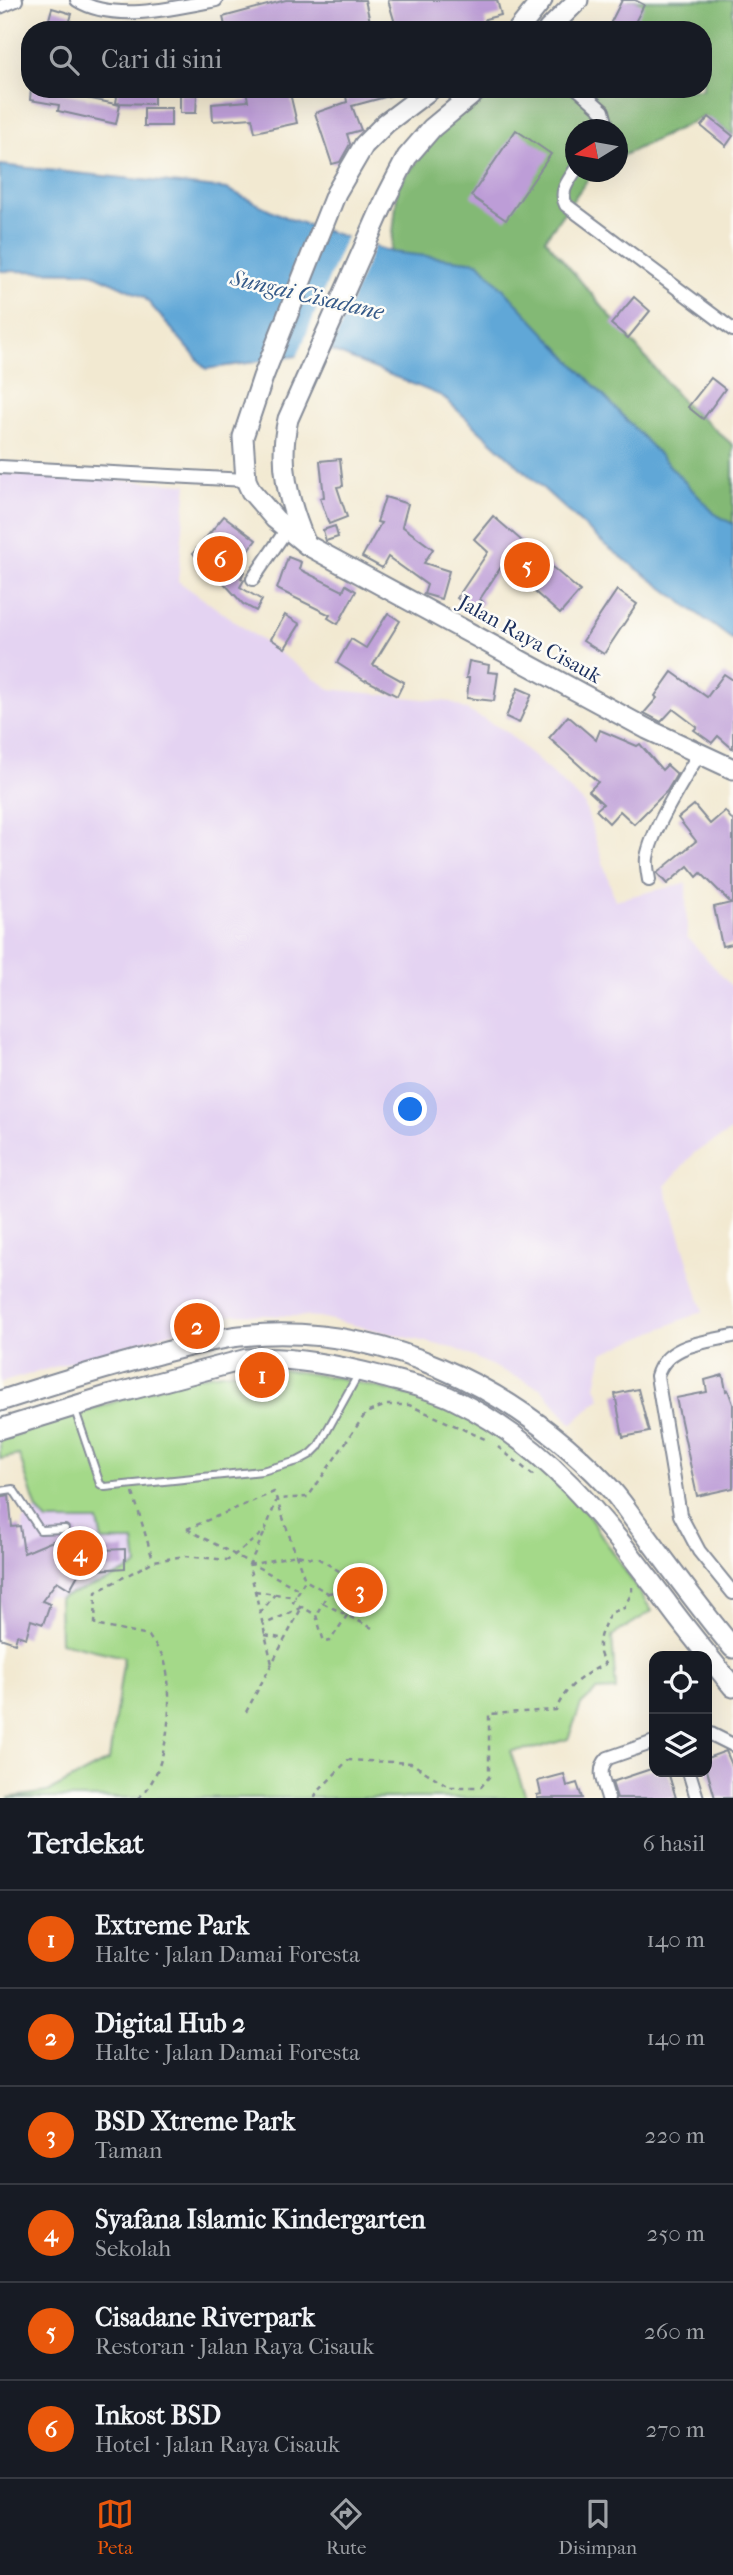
<!DOCTYPE html>
<html lang="id">
<meta charset="utf-8">
<style>
:root{--surface:#171b24;--page:#242831;--text:#f1f3f6;--muted:#9ea1a6;--line:#363941;--accent:#ea580c}
body{margin:0;font-family:"IM FELL French Canon",serif;background:var(--page);color:var(--text)}
.controls{position:absolute;right:21px;bottom:21px;display:grid;overflow:hidden;border-radius:14px;box-shadow:0 7px 28px #0002}
.controls button{width:63px;height:63px;display:grid;place-items:center;padding:0;border:0;border-bottom:2px solid var(--line);background:var(--surface);color:var(--text);font:35px sans-serif}
.compass{position:absolute;left:565px;top:119px;width:63px;height:63px;border-radius:50%;background:var(--surface);box-shadow:0 7px 28px #0002;rotate:259deg}
.you{position:absolute;left:411px;top:1110px;width:24px;height:24px;margin:-18px;border:5px solid #fff;border-radius:50%;background:#1a73e8;box-shadow:0 0 0 10px #1a73e833}
.badge{display:grid;place-items:center;width:46px;height:46px;border-radius:50%;background:var(--accent);color:#fff;font-size:23px;font-weight:700}
.pin{position:absolute;translate:-50% -50%;border:4px solid #fff;box-shadow:0 2px 7px #0006}
.list{margin:0;padding:0;list-style:none}
h2{display:flex;justify-content:space-between;align-items:center;height:91px;margin:0;padding:0 28px;font-size:30px}
h2 small{font-size:23px;font-weight:400;color:var(--muted)}
.list li{display:grid;grid-template-columns:46px 1fr auto;gap:21px;align-items:center;box-sizing:border-box;height:98px;padding:0 28px;border-top:2px solid var(--line)}
.list b{display:block;font-size:26px;white-space:nowrap}
.list p{margin:0;font-size:23px;white-space:nowrap;color:var(--muted)}
.list em{font-size:23px;font-style:normal;color:var(--muted)}
.icon{flex:none;width:38px;height:38px;fill:none;stroke:currentColor;stroke-width:2;stroke-linecap:round;stroke-linejoin:round}
.map{position:relative;flex:none;width:733px;height:1798px;overflow:hidden}
.search{position:absolute;background:var(--surface);box-shadow:0 7px 28px #0002;left:21px;right:21px;top:21px;height:77px;display:flex;align-items:center;gap:18px;box-sizing:border-box;padding:0 24px;border-radius:28px;color:var(--muted);font-size:26px}
.sheet{height:679px;background:var(--surface)}
nav{display:flex;justify-content:space-around;align-items:center;box-sizing:border-box;height:98px;border-top:2px solid var(--line);background:var(--surface);font-size:19px;color:var(--muted)}
nav a{display:grid;justify-items:center;gap:4px}
nav .on{color:var(--accent)}
.map>svg:first-child{display:block}
</style>
<div class="map">
<svg width="733" height="1798" viewBox="0 0 733 1798">
<rect width="100%" height="100%" fill="#fdfcf7"/>
<filter id="ink" filterUnits="userSpaceOnUse"><feTurbulence type="fractalNoise" baseFrequency=".0143" numOctaves="2"/><feDisplacementMap in="SourceGraphic" scale="14" xChannelSelector="R" yChannelSelector="G"/><feConvolveMatrix kernelMatrix="1 2 1 2 8 2 1 2 1" color-interpolation-filters="sRGB"/></filter>
<filter id="wash" filterUnits="userSpaceOnUse"><feTurbulence type="fractalNoise" baseFrequency=".00686" numOctaves="4" result="noise"/><feDisplacementMap in="SourceGraphic" scale="28" xChannelSelector="R" yChannelSelector="G"/><feGaussianBlur stdDeviation="1.57" result="paint"/><feColorMatrix in="noise" values="0 0 0 0 0 0 0 0 0 0 0 0 0 0 0 0 0 1.4 0 .05"/><feComposite in="paint" operator="in"/></filter>
<g filter="url(#wash)">
<rect width="100%" height="100%" fill="#f2e9d1"/>
<g fill="#e4d3f2">
<path d="M0,473L187,484L178,581L330,689L451,702L506,731L584,803L615,900L686,883L687,937L733,988V1130L694,1153L665,1186L703,1311L603,1353L596,1386L601,1398L572,1424L542,1389L456,1349L319,1317L234,1314L0,1383Z"/>
<path d="M37,1510L47,1521L98,1520L102,1541H134L137,1567L107,1581L59,1598L20,1589L26,1566L22,1521Z"/>
</g>
<path fill="#a4d989" stroke="#608474" stroke-width="2" d="M266,1367L339,1378L421,1398L497,1429L576,1497L652,1611L612,1636L616,1690L596,1691L581,1705L568,1739L537,1748L510,1751L526,1797L523,1798H8L48,1792L109,1760L124,1657L60,1642L59,1598L107,1581L137,1566L134,1541H102L98,1521H47L37,1510L19,1455L0,1459V1440L186,1378Z"/>
<path fill="#83b975" stroke="#4f746a" stroke-width="2" d="M629,0H733V135L705,116L618,158V130H576V172H593L545,239L683,402L733,445V524L715,514L391,252L398,186L453,115L503,89H565L585,101L591,89H703V30H620Z"/>
<path fill="#61a7d7" stroke="#3e6b9a" stroke-width="2" d="M0,165L227,189L287,218L391,252L478,262L715,514L733,524V640L605,545L442,396L332,351L206,369L144,297L90,272L0,271Z"/>
<path fill="#f2e9d1" d="M347,234L375,243L329,355L296,360Z"/>
<g id="blocks">
<g fill="#bd9dd7">
<path d="M286,0H365L372,30H226L223,17Z"/>
<path d="M388,0H497L501,15L485,19L487,30H397Z"/>
<path d="M622,0H635L644,5L631,30H607Z"/>
<path d="M52,8L72,14L67,30H46Z"/>
<path d="M31,89H58V92L120,105L116,124L58,111L59,105L30,100Z"/>
<path d="M118,89H154V104L116,103Z"/>
<path d="M246,89H289L297,123L255,132L252,118L213,121L212,104L248,101Z"/>
<path d="M345,89H399L400,93L352,106L361,130L347,134L350,144L340,162L332,164L315,113L347,102Z"/>
<path d="M180,94L197,95L196,113H180Z"/>
<rect x="144" y="108" width="27" height="18"/>
<path d="M709,117L733,136L726,146L701,126Z"/>
<path d="M516,130L551,154L506,220L471,196Z"/>
<path d="M634,297L650,311L628,338L611,324Z"/>
<path d="M711,378L725,389L703,419L688,407Z"/>
<path d="M340,459L343,486L337,487L347,517L329,524L320,498L324,497L320,461Z"/>
<path d="M385,497L408,504L402,526L433,549L424,563L449,571L441,599L424,594L427,585L388,557L382,568L362,557L381,523L377,522Z"/>
<path d="M224,516L256,540L237,566L244,572L241,578L244,580L240,587L262,600L256,611L243,604L224,583L206,570L193,553Z"/>
<path d="M493,516L580,591L560,614L503,564L480,599L483,602L475,612L457,598L488,552L474,539Z"/>
<path d="M335,526L338,537L326,541L323,530Z"/>
<path d="M288,557L301,562L299,569L343,591L346,585L356,591L338,624L328,618L330,615L277,589Z"/>
<path d="M617,590L637,604L604,654L583,641Z"/>
<path d="M388,613L400,621L373,665L404,682L397,696L366,680L365,681L337,663L351,639L366,648Z"/>
<path d="M285,615L300,624L285,648L271,639Z"/>
<path d="M469,661L489,665L488,672L498,673L494,701L467,698L469,678H466Z"/>
<path d="M672,672L707,697L724,674L733,680V749L718,736L712,743L694,730L697,727L673,709L661,722L644,713L657,698L655,696Z"/>
<path d="M518,688L532,694L519,723L506,717Z"/>
<path d="M568,716L596,740L600,730L637,746L640,744L662,770L667,765L677,774L667,791L634,824L620,811L609,823L596,810L603,804L589,791L598,782L549,738Z"/>
<path d="M694,805L710,824L725,811L733,821V944L722,946L714,907L731,903L701,873L697,877L688,866L667,884L657,873L696,841L678,818Z"/>
<path d="M723,1375L726,1391L728,1390L733,1404V1488L697,1496L676,1398L707,1392L705,1380Z"/>
<path d="M638,1389L649,1432L623,1437L615,1394Z"/>
<path d="M9,1495L12,1527L20,1526L24,1553L77,1531L79,1551L125,1549V1568L80,1571L70,1589L57,1581L42,1601L50,1604L43,1624L31,1620L26,1638L17,1635L15,1643L0,1638V1497Z"/>
<path d="M726,1751L733,1767V1798H715L707,1770V1758Z"/>
<path d="M654,1768V1772H668L676,1798H617L612,1782Z"/>
<path d="M564,1774L567,1786L577,1783L582,1798H537V1795L541,1794L538,1781Z"/>
</g>
</g>
</g>
<g filter="url(#ink)">
<use href="#blocks" fill-opacity="0" stroke="#868c98" stroke-width="2"/>
<g fill="none" stroke-linecap="round" stroke-linejoin="round">
<g stroke="#868c98" stroke-width="10">
<g id="lane">
<path d="M74,1407L100,1484L105,1487L262,1471L298,1461L311,1454L318,1447L359,1373"/>
<path d="M0,1491L13,1489L40,1530L65,1529"/>
</g>
</g>
<g stroke="#868c98" stroke-width="16">
<g id="street">
<path d="M77,0C113,23 176,8 216,0"/>
<path d="M0,7L16,0"/>
<path d="M578,89L603,111L606,122L602,130"/>
<path d="M576,169C568,182 559,191 566,205L733,330"/>
<path d="M0,467L246,480"/>
<path d="M253,579L291,523"/>
<path d="M649,880C648,873 646,865 647,858C651,831 684,779 699,754"/>
<path d="M733,1336C706,1342 666,1344 657,1376L680,1515L699,1551L733,1593"/>
<path d="M707,1732L733,1745"/>
<path d="M689,1772L697,1798"/>
<path d="M608,1798C604,1783 596,1770 608,1758L654,1742"/>
</g>
</g>
<g stroke="#868c98" stroke-width="23">
<g id="secondary">
<path d="M518,30L542,0"/>
<path d="M548,30L578,0"/>
<path d="M431,89L386,123L364,145L336,193L263,377L243,437L246,480L251,491L275,519L307,545L647,729L733,769"/>
<path d="M305,542C288,501 278,462 288,419L387,196L407,157L432,128L479,89"/>
<path d="M0,1401C52,1384 104,1368 158,1354C185,1347 212,1339 240,1336C379,1321 512,1386 606,1484C620,1498 630,1515 642,1530C672,1570 701,1610 733,1648"/>
<path d="M0,1429L107,1396L247,1359C291,1356 337,1365 379,1376C404,1383 431,1388 455,1400C551,1447 605,1521 667,1603C688,1632 711,1659 733,1687"/>
</g>
</g>
<g stroke="#868c98" stroke-width="2.5" stroke-dasharray="5 5" stroke-linecap="butt">
<path d="M498,1447L534,1476"/>
<path d="M133,1493L153,1560"/>
<path d="M187,1529L274,1492L305,1580"/>
<path d="M187,1529L300,1590"/>
<path d="M264,1534L249,1565L272,1664"/>
<path d="M249,1565L296,1555L319,1559L366,1587L330,1641L324,1642L316,1615L293,1602L305,1580L328,1593L316,1615"/>
<path d="M255,1591L296,1597"/>
<path d="M328,1593L366,1587"/>
<path d="M323,1603L374,1629"/>
<path d="M260,1613L275,1594"/>
<path d="M265,1635L285,1639"/>
<path d="M246,1712L302,1607L263,1625"/>
<path d="M138,1798C169,1775 175,1695 164,1659C161,1651 153,1643 149,1636L95,1625L96,1592L154,1561L185,1556L228,1560L265,1531L277,1499L308,1497L366,1413L386,1405H409L487,1440"/>
<path d="M315,1798L316,1794L348,1760L411,1763L450,1787H481L489,1777V1714L556,1710C565,1687 584,1674 605,1664C593,1644 601,1633 610,1613L624,1608L632,1592V1587"/>
</g>
<use href="#lane" stroke="#fff" stroke-width="6"/>
<use href="#street" stroke="#fff" stroke-width="12"/>
<use href="#secondary" stroke="#fff" stroke-width="19"/>
</g>
</g>
<g text-anchor="middle" dominant-baseline="central" stroke-width="5" stroke-linejoin="round" paint-order="stroke">
<g font-size="21" fill="#1b2f5e" stroke="#fdfcf7">
<text transform="translate(530 639) rotate(29)">Jalan Raya Cisauk</text>
</g>
<g font-size="23" font-style="italic" fill="#345988" stroke="#fdfcf7">
<text transform="translate(307 295) rotate(13)">Sungai Cisadane</text>
</g>
</g>
</svg>
<div class="controls">
<button><svg class="icon" aria-label="locate" viewBox="0 0 24 24"><circle cx="12" cy="12" r="6"/><path d="M12 2v4M12 18v4M2 12h4M18 12h4"/></svg></button>
<button><svg class="icon" aria-label="layers" viewBox="0 0 24 24"><path d="M12 4l9 5-9 5-9-5zM3 14l9 5 9-5"/></svg></button>
</div>
<svg class="compass" viewBox="-18 -18 36 36"><path d="M0-13l5 13h-10z" fill="#e53935"/><path d="M0 13l5-13h-10z" fill="#9ea1a6"/></svg>
<div class="you"></div>
<div class="pin badge" style="left:262px;top:1375px">1</div>
<div class="pin badge" style="left:197px;top:1326px">2</div>
<div class="pin badge" style="left:360px;top:1590px">3</div>
<div class="pin badge" style="left:80px;top:1553px">4</div>
<div class="pin badge" style="left:527px;top:565px">5</div>
<div class="pin badge" style="left:220px;top:559px">6</div>
<div class="search"><svg class="icon" aria-label="search" viewBox="0 0 24 24"><circle cx="10" cy="10" r="6"/><path d="M15 15l6 6"/></svg>Cari di sini</div>
</div>
<section class="sheet">
<h2>Terdekat<small>6 hasil</small></h2>
<ul class="list">
<li><span class="badge">1</span><div><b>Extreme Park</b><p>Halte · Jalan Damai Foresta</p></div><em>140 m</em></li>
<li><span class="badge">2</span><div><b>Digital Hub 2</b><p>Halte · Jalan Damai Foresta</p></div><em>140 m</em></li>
<li><span class="badge">3</span><div><b>BSD Xtreme Park</b><p>Taman</p></div><em>220 m</em></li>
<li><span class="badge">4</span><div><b>Syafana Islamic Kindergarten</b><p>Sekolah</p></div><em>250 m</em></li>
<li><span class="badge">5</span><div><b>Cisadane Riverpark</b><p>Restoran · Jalan Raya Cisauk</p></div><em>260 m</em></li>
<li><span class="badge">6</span><div><b>Inkost BSD</b><p>Hotel · Jalan Raya Cisauk</p></div><em>270 m</em></li>
</ul>
</section>
<nav>
<a class="on"><svg class="icon" aria-label="map" viewBox="0 0 24 24"><path d="M3 6l6-2 6 2 6-2v14l-6 2-6-2-6 2zM9 4v14M15 6v14"/></svg>Peta</a>
<a><svg class="icon" aria-label="directions" viewBox="0 0 24 24"><path d="M12 3l9 9-9 9-9-9zM9 14v-3h6M13 9l2 2-2 2"/></svg>Rute</a>
<a><svg class="icon" aria-label="saved" viewBox="0 0 24 24"><path d="M7 4h10v16l-5-4-5 4z"/></svg>Disimpan</a>
</nav>
